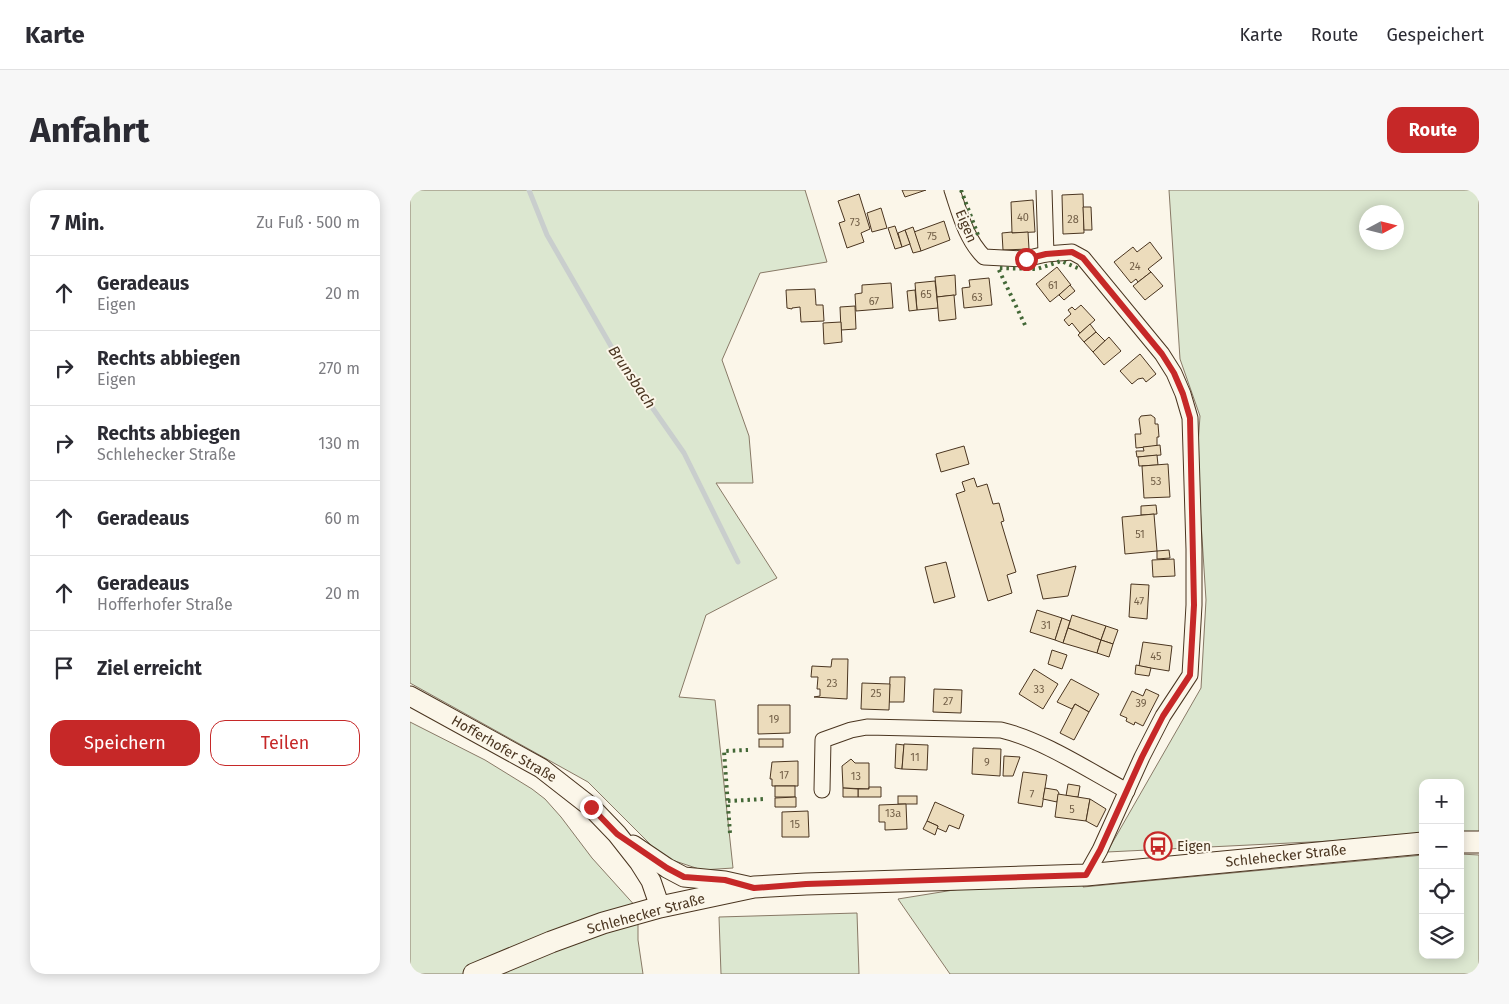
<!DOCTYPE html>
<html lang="de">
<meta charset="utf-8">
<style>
:root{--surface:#fff;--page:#f7f7f7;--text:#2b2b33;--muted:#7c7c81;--line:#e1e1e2;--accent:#c62828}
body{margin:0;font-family:"Fira Sans",sans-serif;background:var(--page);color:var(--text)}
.controls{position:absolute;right:15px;bottom:15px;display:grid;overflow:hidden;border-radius:10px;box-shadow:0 2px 12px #0003}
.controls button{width:45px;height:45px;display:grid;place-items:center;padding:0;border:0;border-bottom:1px solid var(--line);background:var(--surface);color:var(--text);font:25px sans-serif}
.compass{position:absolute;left:949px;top:15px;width:45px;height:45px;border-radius:50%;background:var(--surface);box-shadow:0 2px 12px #0003;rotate:83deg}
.stop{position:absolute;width:15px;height:15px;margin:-11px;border:4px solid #c62828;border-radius:50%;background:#fff}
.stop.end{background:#c62828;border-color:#fff;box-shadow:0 1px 5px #0008}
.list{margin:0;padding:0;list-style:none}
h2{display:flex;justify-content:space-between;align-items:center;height:65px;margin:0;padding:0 20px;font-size:21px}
h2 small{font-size:16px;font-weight:400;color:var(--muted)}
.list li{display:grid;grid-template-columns:32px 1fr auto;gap:15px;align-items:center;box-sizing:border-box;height:75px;padding:0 20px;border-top:1px solid var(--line)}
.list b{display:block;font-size:19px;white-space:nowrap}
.list p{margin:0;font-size:16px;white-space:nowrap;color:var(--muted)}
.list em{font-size:16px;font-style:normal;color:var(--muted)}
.actions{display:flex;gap:10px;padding:15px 20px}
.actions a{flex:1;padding:11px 0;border:1px solid var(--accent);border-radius:15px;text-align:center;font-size:18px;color:var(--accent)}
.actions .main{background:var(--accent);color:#fff}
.icon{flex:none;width:28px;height:28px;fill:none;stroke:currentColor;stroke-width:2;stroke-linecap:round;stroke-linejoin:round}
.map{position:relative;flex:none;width:1069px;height:784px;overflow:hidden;border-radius:15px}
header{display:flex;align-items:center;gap:30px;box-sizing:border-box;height:70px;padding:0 25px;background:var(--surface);border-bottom:1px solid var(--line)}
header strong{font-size:24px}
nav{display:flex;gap:28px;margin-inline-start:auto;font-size:18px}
.intro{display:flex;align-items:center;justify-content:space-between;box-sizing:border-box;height:120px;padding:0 30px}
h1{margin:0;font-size:35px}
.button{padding:12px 22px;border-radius:15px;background:var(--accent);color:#fff;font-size:18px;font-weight:700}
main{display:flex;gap:30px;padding:0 30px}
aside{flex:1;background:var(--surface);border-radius:15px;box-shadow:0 2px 12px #0003}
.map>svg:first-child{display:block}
</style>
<header>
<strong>Karte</strong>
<nav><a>Karte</a><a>Route</a><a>Gespeichert</a></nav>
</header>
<div class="intro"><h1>Anfahrt</h1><a class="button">Route</a></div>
<main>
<aside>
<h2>7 Min.<small>Zu Fuß · 500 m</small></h2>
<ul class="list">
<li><svg class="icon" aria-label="ahead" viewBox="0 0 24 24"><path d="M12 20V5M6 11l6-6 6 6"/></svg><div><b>Geradeaus</b><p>Eigen</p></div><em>20 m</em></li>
<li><svg class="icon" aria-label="right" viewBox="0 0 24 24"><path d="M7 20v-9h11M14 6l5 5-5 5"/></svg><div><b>Rechts abbiegen</b><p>Eigen</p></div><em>270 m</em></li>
<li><svg class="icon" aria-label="right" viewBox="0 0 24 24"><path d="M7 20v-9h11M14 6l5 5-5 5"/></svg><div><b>Rechts abbiegen</b><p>Schlehecker Straße</p></div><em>130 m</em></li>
<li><svg class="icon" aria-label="ahead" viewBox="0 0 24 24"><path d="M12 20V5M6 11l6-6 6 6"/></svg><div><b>Geradeaus</b></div><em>60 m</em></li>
<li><svg class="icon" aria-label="ahead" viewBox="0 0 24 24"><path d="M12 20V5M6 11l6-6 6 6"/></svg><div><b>Geradeaus</b><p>Hofferhofer Straße</p></div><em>20 m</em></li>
<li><svg class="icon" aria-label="arrive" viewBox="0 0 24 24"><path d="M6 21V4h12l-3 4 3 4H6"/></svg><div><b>Ziel erreicht</b></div></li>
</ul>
<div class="actions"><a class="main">Speichern</a><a>Teilen</a></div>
</aside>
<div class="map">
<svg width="1069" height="784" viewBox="0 0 1069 784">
<rect width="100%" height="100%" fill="#fbf6e9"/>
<g fill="#dce7d0" stroke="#887966" fill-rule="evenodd">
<path d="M0,0H395L417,72L350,83L312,170L339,246L343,293H306L367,388L296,425L269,507L305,510L323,678L292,680L253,667L178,592L0,493Z"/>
<path d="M759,0H1069V644L1050,643V593H1013V643L921,651L697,662L791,498L796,410L787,269L790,226L770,169ZM956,22H986V52H956Z"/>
<path d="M0,532L75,570L122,599L135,609L151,627L182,668L228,719V750L233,784H0Z"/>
<path d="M1050,664L1069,665V784H540L488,709L624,687L676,685L673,697L1013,665V765H1050Z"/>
<path d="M447,723L449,784H311L309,727Z"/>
</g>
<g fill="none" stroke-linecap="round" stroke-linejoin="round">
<path stroke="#c9cecd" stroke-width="5" d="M119,0L137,45L209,170L274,263L328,372"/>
</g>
<g fill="#ecdcbc" stroke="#4a3520">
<path d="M492,0H516L495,7Z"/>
<path d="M449,4L460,39L451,43L454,52L437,58L429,33L435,31L428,11Z"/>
<path d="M673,4L674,43L653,44L652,5Z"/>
<path d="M623,10L625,42L602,43L601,12Z"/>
<path d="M673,17H681L682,40H674Z"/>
<path d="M471,18L477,38L462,42L457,23Z"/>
<path d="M534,31L540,50L511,61L504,42Z"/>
<path d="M485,36L492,57L485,59L478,38Z"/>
<path d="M503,37L511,61L503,63L495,40Z"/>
<path d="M495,40L500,54L492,57L488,43Z"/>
<path d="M602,42V43L618,42L619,59L593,60L592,43Z"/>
<path d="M740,52L752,68L738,79L741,82L728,92L726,89L721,93L704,72L723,57L727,62Z"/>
<path d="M647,77L661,95L640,112L626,94Z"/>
<path d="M741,82L753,96L735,110L723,96Z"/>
<path d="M545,85L546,105L527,107L525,87Z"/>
<path d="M579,88L582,115L554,118L552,98L560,97L559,90Z"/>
<path d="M525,91L528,118L507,120L505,93Z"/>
<path d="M481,93L483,118L446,121L445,104L452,103V95Z"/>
<path d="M660,95L665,101L654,110L649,105Z"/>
<path d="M405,99L406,115H413L414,131L391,132L390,117L382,118V119L377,118L376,100Z"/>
<path d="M505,100L507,120L499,121L497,101Z"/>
<path d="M544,105L546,129L529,131L527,107Z"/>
<path d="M671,115L685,130L670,143L662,133L659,136L654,130L661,124L658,120L662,117L665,120Z"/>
<path d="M445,116L446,139L431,140L430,117Z"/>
<path d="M431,132L432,152L414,154L413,133Z"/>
<path d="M680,134L686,142L674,152L668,145Z"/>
<path d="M686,142L695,151L683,162L674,152Z"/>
<path d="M699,147L711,161L694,175L683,162Z"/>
<path d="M730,164L746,184L736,192L733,188L728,189L722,194L710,181Z"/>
<path d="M741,225L745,228V234H748L749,247H747V256L726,258L725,244H731L729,229L731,226Z"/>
<path d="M750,255L751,265L727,267L726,261H734L733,257Z"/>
<path d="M554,256L559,274L531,282L526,264Z"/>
<path d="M747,265L748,275L729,276L728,267Z"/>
<path d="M758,274L760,307L734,308L732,276Z"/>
<path d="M564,288L567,297L577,294L583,314L589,313L594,331L591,332L606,382L597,385L602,403L578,411L546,304L555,301L552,292Z"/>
<path d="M746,315L747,324L731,325V316Z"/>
<path d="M744,324L747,361L715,364L712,327Z"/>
<path d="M759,360L760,368L747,369V361Z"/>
<path d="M764,369L765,386L743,387L742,370Z"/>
<path d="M536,372L545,407L524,413L515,377Z"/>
<path d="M666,376L658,406L633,409L627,385Z"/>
<path d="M721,394L739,395L737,429L719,427Z"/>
<path d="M627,420L652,428L645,450L620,442Z"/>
<path d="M662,425L696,436L691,450L658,438Z"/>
<path d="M652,428L660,431L653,453L645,450Z"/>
<path d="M696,436L708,440L703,454L691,450Z"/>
<path d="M658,438L691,450L687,463L653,453Z"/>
<path d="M691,450L703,454L699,467L687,463Z"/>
<path d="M733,452L762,456L759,481L729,476Z"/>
<path d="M642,460L657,465L652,479L638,474Z"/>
<path d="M422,469H438L437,509L404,507L410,506V499H407L408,487H401L402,476L421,477Z"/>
<path d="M726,475L741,478L739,486L725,484Z"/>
<path d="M624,479L648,494L633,519L609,504Z"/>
<path d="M480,487H495L494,512H479Z"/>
<path d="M661,489L689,504L679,522L665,514L662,519L647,512Z"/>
<path d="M452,493L480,494L479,520L451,519Z"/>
<path d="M524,499L552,500L551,523L523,522Z"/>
<path d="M736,499L749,505L733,536L725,532L724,535L716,531L717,528L710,525L722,501L733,506Z"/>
<path d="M665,514L679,522L664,550L650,543Z"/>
<path d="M348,515H380V543L348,544Z"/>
<rect x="349" y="549" width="24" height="8"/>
<path d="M486,554L494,555L492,579L485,578Z"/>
<path d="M494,554L518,555L517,580L492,579Z"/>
<path d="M563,558L591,559L590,586L562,584Z"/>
<path d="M594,566L610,567L603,586H593Z"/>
<path d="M441,569L445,573H459V599L433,598L432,576Z"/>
<path d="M388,571V596H362V589H360L362,572Z"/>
<path d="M613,582L637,585L632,617L608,613Z"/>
<path d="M658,594L670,596L668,607L656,606Z"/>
<rect x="365" y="596" width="20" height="11"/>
<path d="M459,597H471V607H448V599H459Z"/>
<path d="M433,598L448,599V607H433Z"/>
<path d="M635,598L647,600L649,603L647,612L633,609Z"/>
<path d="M648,604L680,609L676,631L645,627Z"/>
<rect x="488" y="606" width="19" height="8"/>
<path d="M386,607V617H365V608Z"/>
<path d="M680,609L696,619L687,637L676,631Z"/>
<path d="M525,612L554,625L549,639L539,635L536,642L527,638L528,636L517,631Z"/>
<path d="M496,614L497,639L475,640V632H469V615Z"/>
<path d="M398,621L399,647H372V622Z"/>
<path d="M517,631L528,636L525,645L513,639Z"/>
</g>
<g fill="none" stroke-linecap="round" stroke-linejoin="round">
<g stroke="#4a3520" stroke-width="17">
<g id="minor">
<path d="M542,0C550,24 556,49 574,67L615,69L636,64L662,62L673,68L752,164L764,183L773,204L780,228L784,359V415L780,485L753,526L732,567L690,660L676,685"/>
<path d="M634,0L636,64"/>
<path d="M412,600L413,550L441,540L457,537L591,540C633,550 678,580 717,601"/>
</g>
</g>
<g stroke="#4a3520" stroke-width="21">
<g id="tertiary">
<path d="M0,506L131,578L181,617L207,644L229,672L241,691L250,717"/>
<path d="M223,655L257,678L274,687L315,691L342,697"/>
</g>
</g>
<g stroke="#4a3520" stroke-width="23">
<g id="secondary">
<path d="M1050,652H1069"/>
<path d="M64,784L141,752L193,733L250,717L344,697L396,694L676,685L1013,653"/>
</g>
</g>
<use href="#minor" stroke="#fbf6e9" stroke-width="15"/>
<use href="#tertiary" stroke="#fbf6e9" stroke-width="19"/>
<use href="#secondary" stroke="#fbf6e9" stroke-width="21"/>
<g stroke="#436837" stroke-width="4" stroke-dasharray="2.5 4" stroke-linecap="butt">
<path d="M551,0L568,45"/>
<path d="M615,135L588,78L627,79L651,71L670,79"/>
<path d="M318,611L354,609"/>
<path d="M320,643L314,561L338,560"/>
</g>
</g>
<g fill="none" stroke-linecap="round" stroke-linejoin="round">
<path stroke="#c62828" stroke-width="6" d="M181,617L207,644L257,678L274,687L315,690L344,698L396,694L676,685L690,660L732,567L753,526L780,485L784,415L780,228L773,204L764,183L752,164L673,68L662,62L636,64L616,69"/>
</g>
<defs>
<g id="bus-ring" transform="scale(1.4375)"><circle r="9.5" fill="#fbf6e9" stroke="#c62828" stroke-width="1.5"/><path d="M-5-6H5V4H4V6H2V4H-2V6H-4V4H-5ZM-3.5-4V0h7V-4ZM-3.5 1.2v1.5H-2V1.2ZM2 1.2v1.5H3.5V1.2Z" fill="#c62828"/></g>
</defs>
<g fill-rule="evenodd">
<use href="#bus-ring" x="748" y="656"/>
</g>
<g text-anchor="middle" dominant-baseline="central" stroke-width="4" stroke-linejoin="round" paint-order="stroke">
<g font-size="11" fill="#725f47">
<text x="613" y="27">40</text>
<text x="663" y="29">28</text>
<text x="445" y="32">73</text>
<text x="522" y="46">75</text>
<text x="725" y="76">24</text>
<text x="643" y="95">61</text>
<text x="516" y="104">65</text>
<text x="567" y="107">63</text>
<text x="464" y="111">67</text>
<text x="746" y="291">53</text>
<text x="730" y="344">51</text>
<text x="729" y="411">47</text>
<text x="636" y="435">31</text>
<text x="746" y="466">45</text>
<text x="422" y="493">23</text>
<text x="629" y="499">33</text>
<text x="466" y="503">25</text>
<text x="538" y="511">27</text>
<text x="731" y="513">39</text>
<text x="364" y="529">19</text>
<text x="505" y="567">11</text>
<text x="577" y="572">9</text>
<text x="374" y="585">17</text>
<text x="446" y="586">13</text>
<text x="622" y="604">7</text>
<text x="662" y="619">5</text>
<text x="483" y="623">13a</text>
<text x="385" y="634">15</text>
</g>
<g font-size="14" fill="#4a3520" stroke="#fbf6e9">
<text transform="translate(556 36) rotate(67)">Eigen</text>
<text transform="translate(94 559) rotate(30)">Hofferhofer Straße</text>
<text transform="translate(876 666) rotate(-6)">Schlehecker Straße</text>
<text transform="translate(236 724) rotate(-15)">Schlehecker Straße</text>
</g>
<g font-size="14" fill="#4a3520" stroke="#fbf6e9" text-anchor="start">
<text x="767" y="656">Eigen</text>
</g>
<g font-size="15" font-style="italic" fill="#4a3520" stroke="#fbf6e9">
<text transform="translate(222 187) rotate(56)">Brunsbach</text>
</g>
</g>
</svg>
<div class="controls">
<button>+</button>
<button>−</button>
<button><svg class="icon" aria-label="locate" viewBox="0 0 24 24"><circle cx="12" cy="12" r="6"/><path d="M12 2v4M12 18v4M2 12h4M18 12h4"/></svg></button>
<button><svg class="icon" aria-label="layers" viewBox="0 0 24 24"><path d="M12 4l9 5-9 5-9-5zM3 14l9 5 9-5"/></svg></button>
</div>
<svg class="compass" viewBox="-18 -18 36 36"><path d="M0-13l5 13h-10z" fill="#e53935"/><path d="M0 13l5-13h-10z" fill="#7c7c81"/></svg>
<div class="stop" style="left:616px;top:69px"></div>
<div class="stop end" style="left:181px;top:617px"></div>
</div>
</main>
